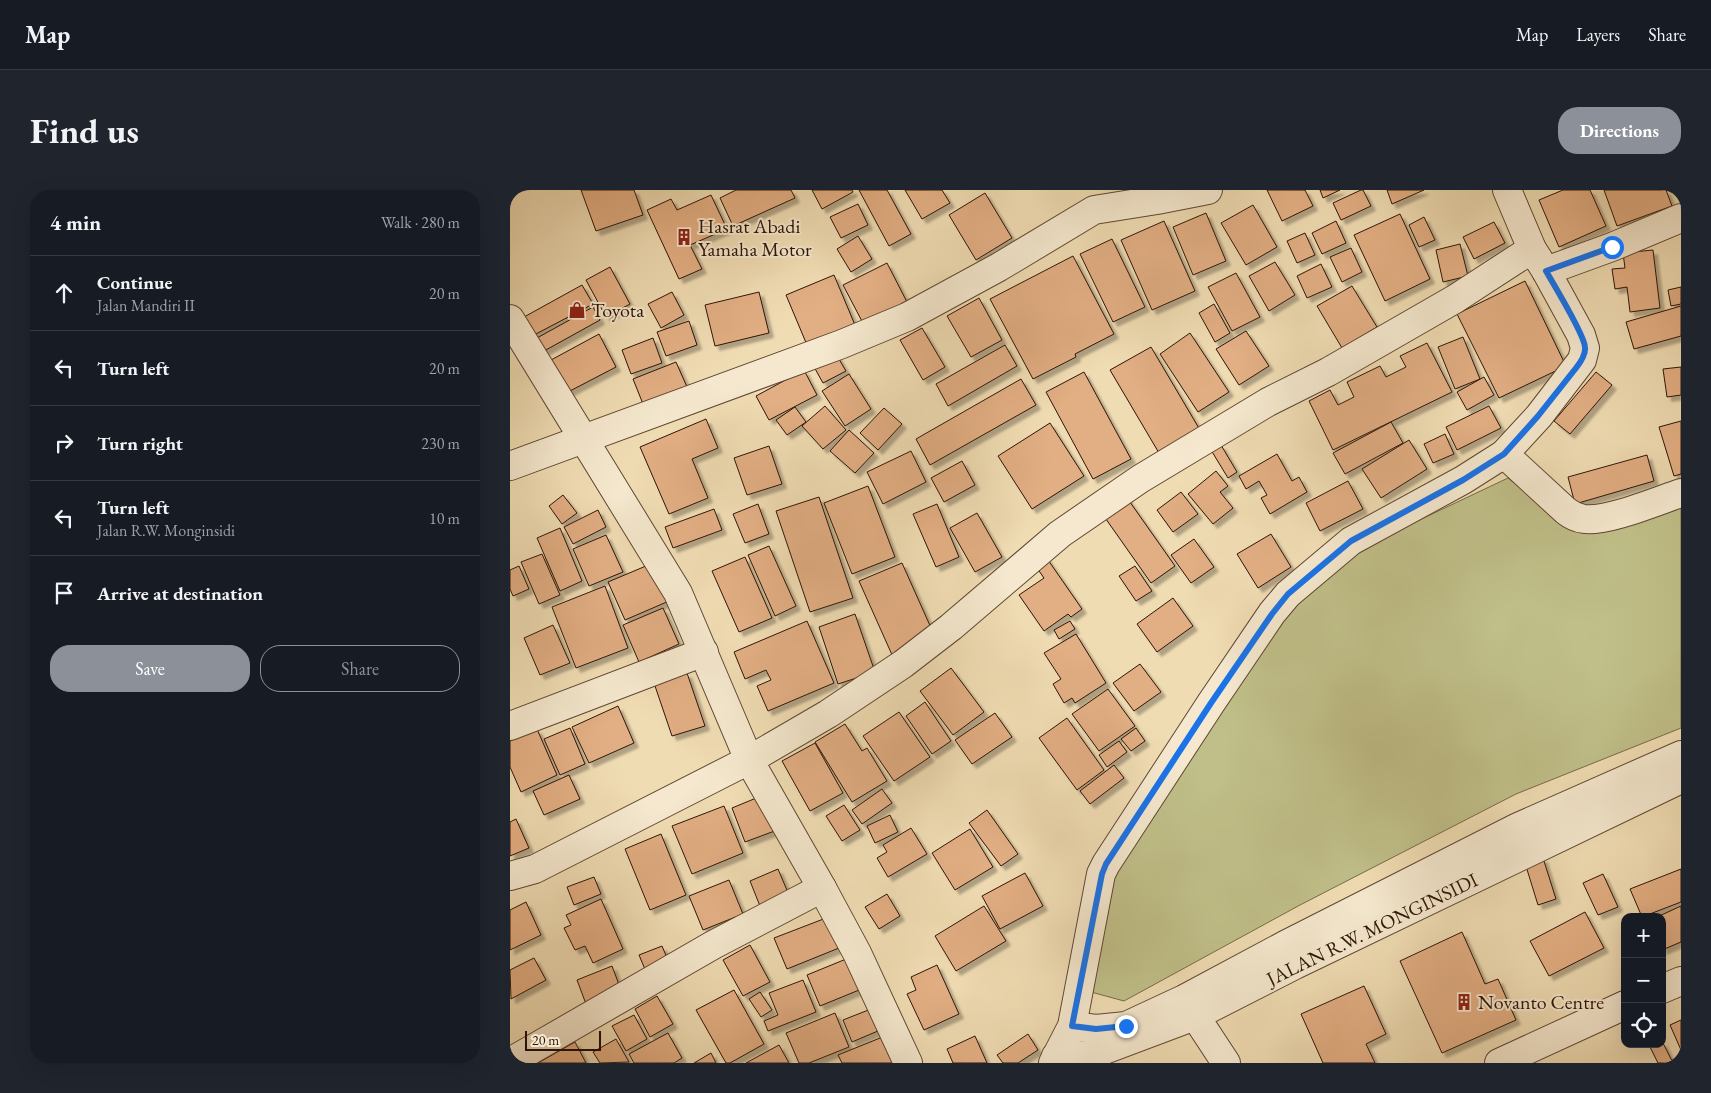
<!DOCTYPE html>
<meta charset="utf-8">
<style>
:root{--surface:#171b24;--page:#20242c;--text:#f1f3f6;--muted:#9ea1a6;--line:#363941;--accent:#8c9099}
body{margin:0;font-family:"EB Garamond",serif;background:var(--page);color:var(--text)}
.controls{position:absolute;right:15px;bottom:15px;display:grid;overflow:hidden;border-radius:10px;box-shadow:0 5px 20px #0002}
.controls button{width:45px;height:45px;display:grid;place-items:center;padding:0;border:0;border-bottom:1px solid var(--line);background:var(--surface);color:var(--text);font:25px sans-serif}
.scale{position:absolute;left:15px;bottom:12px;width:76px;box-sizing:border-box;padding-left:5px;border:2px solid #2e1507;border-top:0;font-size:14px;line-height:18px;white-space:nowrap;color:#2e1507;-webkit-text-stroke:4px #f5e8ce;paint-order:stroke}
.stop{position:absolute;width:15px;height:15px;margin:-11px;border:4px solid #1a73e8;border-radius:50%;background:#fff}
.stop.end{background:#1a73e8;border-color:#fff;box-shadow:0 1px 5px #0008}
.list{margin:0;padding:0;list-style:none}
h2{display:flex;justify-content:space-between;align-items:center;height:65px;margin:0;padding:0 20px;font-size:21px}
h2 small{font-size:16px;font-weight:400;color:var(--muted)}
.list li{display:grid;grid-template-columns:32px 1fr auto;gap:15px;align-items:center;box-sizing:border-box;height:75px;padding:0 20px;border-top:1px solid var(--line)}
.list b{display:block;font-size:19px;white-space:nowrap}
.list p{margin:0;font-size:16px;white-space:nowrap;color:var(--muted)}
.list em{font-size:16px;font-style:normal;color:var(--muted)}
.actions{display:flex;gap:10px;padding:15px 20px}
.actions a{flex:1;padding:11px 0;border:1px solid var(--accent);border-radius:20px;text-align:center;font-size:18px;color:var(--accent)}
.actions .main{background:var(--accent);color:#fff}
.icon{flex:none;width:28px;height:28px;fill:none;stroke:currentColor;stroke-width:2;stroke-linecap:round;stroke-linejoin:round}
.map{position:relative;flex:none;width:1171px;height:873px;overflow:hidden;border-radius:20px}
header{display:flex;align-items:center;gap:30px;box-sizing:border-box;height:70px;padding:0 25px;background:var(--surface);border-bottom:1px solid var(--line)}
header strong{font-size:24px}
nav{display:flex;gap:28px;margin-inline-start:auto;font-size:18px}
.intro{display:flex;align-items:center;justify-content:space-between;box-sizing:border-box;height:120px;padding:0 30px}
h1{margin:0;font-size:35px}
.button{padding:12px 22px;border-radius:20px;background:var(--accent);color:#fff;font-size:18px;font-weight:700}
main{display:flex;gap:30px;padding:0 30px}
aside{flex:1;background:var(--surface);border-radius:20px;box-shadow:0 5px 20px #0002}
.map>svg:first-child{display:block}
</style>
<header>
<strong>Map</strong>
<nav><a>Map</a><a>Layers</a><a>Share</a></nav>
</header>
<div class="intro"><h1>Find us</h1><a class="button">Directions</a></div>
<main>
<aside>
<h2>4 min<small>Walk · 280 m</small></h2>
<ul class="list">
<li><svg class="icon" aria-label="ahead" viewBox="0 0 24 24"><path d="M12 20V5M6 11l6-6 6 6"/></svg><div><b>Continue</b><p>Jalan Mandiri II</p></div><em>20 m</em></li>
<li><svg class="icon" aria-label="left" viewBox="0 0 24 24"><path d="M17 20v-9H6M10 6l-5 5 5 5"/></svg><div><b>Turn left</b></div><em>20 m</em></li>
<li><svg class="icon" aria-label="right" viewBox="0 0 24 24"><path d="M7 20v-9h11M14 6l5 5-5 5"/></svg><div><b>Turn right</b></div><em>230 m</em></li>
<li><svg class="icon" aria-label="left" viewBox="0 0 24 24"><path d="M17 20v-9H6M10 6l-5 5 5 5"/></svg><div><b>Turn left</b><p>Jalan R.W. Monginsidi</p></div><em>10 m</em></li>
<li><svg class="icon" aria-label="arrive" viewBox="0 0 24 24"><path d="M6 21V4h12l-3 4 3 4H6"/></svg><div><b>Arrive at destination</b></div></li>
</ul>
<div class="actions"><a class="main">Save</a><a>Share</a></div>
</aside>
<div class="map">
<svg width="1171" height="873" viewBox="0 0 1171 873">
<defs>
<filter id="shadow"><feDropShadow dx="4.5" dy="4.5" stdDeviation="1" flood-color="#0004"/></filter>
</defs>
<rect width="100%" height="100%" fill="#f0dcb3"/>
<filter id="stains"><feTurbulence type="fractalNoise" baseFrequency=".004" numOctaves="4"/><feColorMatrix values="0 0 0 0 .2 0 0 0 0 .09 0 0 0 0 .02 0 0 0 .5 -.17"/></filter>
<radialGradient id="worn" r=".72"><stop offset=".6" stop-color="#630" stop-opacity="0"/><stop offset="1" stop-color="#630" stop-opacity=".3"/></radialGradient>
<path fill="#c0bf89" stroke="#776a48" d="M998,288L1058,337L1171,315V538L1006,604L790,715L614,811L581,802L598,676L764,433L846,360Z"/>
<g fill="#e2ae83" stroke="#2e1507" filter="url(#shadow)">
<path d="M71,0H124L133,25L86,41Z"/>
<path d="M226,0H281L285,8L223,36L210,8Z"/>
<path d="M302,0H342L343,2L312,19Z"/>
<path d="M349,0H377L401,44L379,56Z"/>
<path d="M395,0H432L440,13L412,29Z"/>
<path d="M757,0H795L803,16L772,31Z"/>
<path d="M810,0H830L813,8Z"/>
<path d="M851,0H853L861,16L831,30L823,13Z"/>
<path d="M877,0H914L882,14Z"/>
<path d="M1053,0H1080L1096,36L1049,57L1029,10Z"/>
<path d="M1094,0H1156L1162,16L1107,36Z"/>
<path d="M475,3L502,48L466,70L439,25Z"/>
<path d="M201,5L217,39L180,55L192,79L169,89L137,20L161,9L167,20Z"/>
<path d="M348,14L358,35L331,48L320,27Z"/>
<path d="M743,15L767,57L736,75L711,33Z"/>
<path d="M696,23L716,71L683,85L663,37Z"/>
<path d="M890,24L920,89L875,111L844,45Z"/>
<path d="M914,27L925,50L909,57L899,35Z"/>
<path d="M654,31L685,101L642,120L611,50Z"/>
<path d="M826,31L836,53L812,64L802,43Z"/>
<path d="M984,32L995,53L964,69L953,47Z"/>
<path d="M795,43L805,65L787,73L777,51Z"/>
<path d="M348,46L362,69L341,82L327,59Z"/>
<path d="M602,49L635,117L603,132L570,64Z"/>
<path d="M950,54L958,86L933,92L926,60Z"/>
<path d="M841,58L852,82L832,92L820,67Z"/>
<path d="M1143,60L1150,118L1120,122L1117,97L1105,99L1102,79L1115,78L1113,63Z"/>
<path d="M563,66L604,144L565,164L566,167L523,189L480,109Z"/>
<path d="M765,72L785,105L759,121L739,86Z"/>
<path d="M377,73L398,114L355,137L333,95Z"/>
<path d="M811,74L822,97L797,108L787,86Z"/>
<path d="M100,77L120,114L96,127L76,90Z"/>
<path d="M726,83L750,127L722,141L698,97Z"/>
<path d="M324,85L345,135L297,155L276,105Z"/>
<path d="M1015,91L1056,176L989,208L947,124Z"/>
<path d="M72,95L83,114L24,145L14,127Z"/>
<path d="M842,96L867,137L832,158L807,116Z"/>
<path d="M1171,97V114L1161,116L1158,100Z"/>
<path d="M162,102L174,125L151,138L138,114Z"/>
<path d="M249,102L259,143L205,156L195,115Z"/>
<path d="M469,108L492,150L461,167L437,126Z"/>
<path d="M704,114L720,143L705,152L689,123Z"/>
<path d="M1171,116V146L1124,159L1116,132Z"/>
<path d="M83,117L90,130L34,161L27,148Z"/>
<path d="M179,131L187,155L156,166L147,142Z"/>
<path d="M412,138L435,177L413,190L390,150Z"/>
<path d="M736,141L759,176L729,195L706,159Z"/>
<path d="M680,143L719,202L688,222L650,164Z"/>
<path d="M89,144L106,177L58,202L41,170Z"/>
<path d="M953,147L970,189L945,199L928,157Z"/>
<path d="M143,148L152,173L121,184L112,160Z"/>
<path d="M917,153L942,202L823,260L799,211L820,200L828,215L844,207L837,192L870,176L876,187L896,177L890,166Z"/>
<path d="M495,155L507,176L438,216L426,194Z"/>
<path d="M641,157L690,240L649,263L600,180Z"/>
<path d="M326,164L336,181L313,193L303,175Z"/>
<path d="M166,172L177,197L133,214L123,189Z"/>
<path d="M1171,177V205L1157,207L1153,179Z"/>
<path d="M294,180L307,205L259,230L246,206Z"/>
<path d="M574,182L621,269L583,289L536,202Z"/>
<path d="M1086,182L1102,195L1060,244L1044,231Z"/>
<path d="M339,184L361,219L335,236L312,201Z"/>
<path d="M974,187L984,205L957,220L947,202Z"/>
<path d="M511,189L526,215L420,275L406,249Z"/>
<path d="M315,216L336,240L313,259L292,236Z"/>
<path d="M979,216L991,238L947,260L936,237Z"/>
<path d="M285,217L296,232L277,245L266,230Z"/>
<path d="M374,218L392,234L368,260L350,243Z"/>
<path d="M196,229L208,258L182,269L198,308L159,324L130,257Z"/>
<path d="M1171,231V284L1164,286L1149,237Z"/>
<path d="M881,232L893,253L835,284L823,263Z"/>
<path d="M540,233L574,286L522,319L488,266Z"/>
<path d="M339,240L364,263L345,283L320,261Z"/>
<path d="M935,244L944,264L923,273L914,254Z"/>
<path d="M899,250L917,279L871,308L852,279Z"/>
<path d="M711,255L727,282L718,288L701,260Z"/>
<path d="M259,256L272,294L237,305L224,268Z"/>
<path d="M401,261L416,292L373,314L357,282Z"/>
<path d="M767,264L782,291L789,287L797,302L760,324L751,308L757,305L749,291L736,299L729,286Z"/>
<path d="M1137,265L1144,291L1065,314L1058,287Z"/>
<path d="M452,271L465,295L434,312L421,288Z"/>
<path d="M706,281L718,296L710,302L723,318L703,334L678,304Z"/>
<path d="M838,291L853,319L810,341L796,313Z"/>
<path d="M358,296L385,367L342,384L314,313Z"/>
<path d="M671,302L688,324L663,342L647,320Z"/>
<path d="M53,305L67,323L52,334L39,316Z"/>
<path d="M615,305L665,376L641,393L591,322Z"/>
<path d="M309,307L343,408L300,422L266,321Z"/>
<path d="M248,314L259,344L235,353L223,324Z"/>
<path d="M427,314L449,367L426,377L403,324Z"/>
<path d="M204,319L212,340L163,358L155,337Z"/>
<path d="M88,320L96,337L63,354L54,337Z"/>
<path d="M467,323L492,367L465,382L440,338Z"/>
<path d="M50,338L72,391L50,401L27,348Z"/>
<path d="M761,344L781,377L748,398L727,364Z"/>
<path d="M96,345L113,382L79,396L63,359Z"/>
<path d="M684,349L704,377L681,393L661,365Z"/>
<path d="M259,356L286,416L265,426L238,365Z"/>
<path d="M32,364L50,405L29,414L11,372Z"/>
<path d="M235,367L262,428L229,442L202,381Z"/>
<path d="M536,367L572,419L561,427L558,424L534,441L509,405L534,388L525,375Z"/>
<path d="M143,373L159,411L115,430L98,392Z"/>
<path d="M392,373L426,449L383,467L349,391Z"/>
<path d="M9,376L19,399L3,406L0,399V380Z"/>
<path d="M625,376L642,401L626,411L609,386Z"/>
<path d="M95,396L118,458L66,478L42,417Z"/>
<path d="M663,408L683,436L647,462L627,434Z"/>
<path d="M153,418L169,454L129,472L113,435Z"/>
<path d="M345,424L365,482L328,494L309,437Z"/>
<path d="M297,431L324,493L258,521L247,496L261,490L256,480L235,489L224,462Z"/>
<path d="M560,431L565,439L549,449L544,440Z"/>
<path d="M43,435L60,473L30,485L14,448Z"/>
<path d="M566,444L596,493L565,513L562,508L554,513L543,494L551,489L534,463Z"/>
<path d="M630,474L651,502L624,521L603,493Z"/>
<path d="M441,478L474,522L443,545L410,501Z"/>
<path d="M177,483L195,536L162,546L144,493Z"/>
<path d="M598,499L625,536L589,561L562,524Z"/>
<path d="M415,512L441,551L422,564L396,526Z"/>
<path d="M108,516L124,553L79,573L62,537Z"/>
<path d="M389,522L420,567L384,591L353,546Z"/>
<path d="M485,523L502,547L462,574L445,550Z"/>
<path d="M557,528L594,580L567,600L529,548Z"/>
<path d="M335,534L352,561L357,558L377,591L342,612L305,552Z"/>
<path d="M60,538L75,574L50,585L34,549Z"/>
<path d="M626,538L635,551L621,561L611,549Z"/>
<path d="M27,539L47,585L11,602L0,577V551Z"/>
<path d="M609,551L617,562L597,577L589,565Z"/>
<path d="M305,553L333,603L300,621L272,571Z"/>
<path d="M604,575L614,588L580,614L570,601Z"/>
<path d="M59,585L70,609L34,625L23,601Z"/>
<path d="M372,599L382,613L352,634L342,620Z"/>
<path d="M256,604L270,639L235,652L222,618Z"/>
<path d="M334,615L350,640L332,651L316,626Z"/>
<path d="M214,616L233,663L182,684L162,636Z"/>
<path d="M477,620L508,664L491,676L459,633Z"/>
<path d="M380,625L388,642L365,653L357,636Z"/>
<path d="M6,629L19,658L0,666V632Z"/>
<path d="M401,638L417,664L378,687L367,668L377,662L373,655Z"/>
<path d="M460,639L483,677L445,700L422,663Z"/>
<path d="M151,644L176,705L140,720L115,659Z"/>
<path d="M1033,668L1046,709L1028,715L1015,673Z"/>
<path d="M268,679L279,705L250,716L240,691Z"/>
<path d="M1171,679V712L1132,727L1120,699Z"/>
<path d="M515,683L533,716L490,739L472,706Z"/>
<path d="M1093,684L1108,717L1088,725L1073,693Z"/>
<path d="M84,687L91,704L64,715L57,697Z"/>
<path d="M219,690L233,724L193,740L179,706Z"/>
<path d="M377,704L390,726L369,739L355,717Z"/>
<path d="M91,709L113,759L83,773L75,756L65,760L54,738L61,735L56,725Z"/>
<path d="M16,712L31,745L0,760V720Z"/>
<path d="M474,716L496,751L446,781L425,746Z"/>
<path d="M1171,716V752L1152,760V727H1147Z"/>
<path d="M1075,722L1094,758L1039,786L1020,751Z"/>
<path d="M316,728L329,758L277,779L264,748Z"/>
<path d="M952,742L975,794L988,789L1006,830L932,863L890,771Z"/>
<path d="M240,755L260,792L233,806L213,770Z"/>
<path d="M152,756L160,775L137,784L129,765Z"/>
<path d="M341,767L354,798L310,816L297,785Z"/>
<path d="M24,768L36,790L1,809L0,780Z"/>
<path d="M427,775L449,824L414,840L397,804L406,800L401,787Z"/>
<path d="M102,776L111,800L76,814L67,790Z"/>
<path d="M293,790L306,822L258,841L254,831L268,825L259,803Z"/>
<path d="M854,796L876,844L856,854L865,873H813L791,824Z"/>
<path d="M224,800L254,854L220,873H216L186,820Z"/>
<path d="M250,802L262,820L251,827L239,809Z"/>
<path d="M147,806L163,834L140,847L125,819Z"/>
<path d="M366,817L375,838L342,852L333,830Z"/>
<path d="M325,823L339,857L299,873H289L276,843Z"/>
<path d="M124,825L137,849L116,861L102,836Z"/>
<path d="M1171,830V860L1160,835Z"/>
<path d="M158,843L172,868L164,873H124L119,864Z"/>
<path d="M380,844L390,870L381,873H332L328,865Z"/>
<path d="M518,844L528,860L508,873H493L487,865Z"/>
<path d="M465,846L477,873H443L437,859Z"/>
<path d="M106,849L119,872L90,873L83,862Z"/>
<path d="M1152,851L1163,873H1148L1140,857L1145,854H1152Z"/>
<path d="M65,852L76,873H28Z"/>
<path d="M269,855L279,873H236Z"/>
<path d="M201,863L206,873H184Z"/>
</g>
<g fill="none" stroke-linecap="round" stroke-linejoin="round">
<g stroke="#5e4732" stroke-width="30">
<g id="minor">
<path d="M1036,81L1102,57L1171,28"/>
<path d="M0,129L168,403L239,570L312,698L347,763L398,873"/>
<path d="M994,264L1056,321C1061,325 1067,328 1074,329C1097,332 1147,311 1171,303"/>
<path d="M0,276L332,154L397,127L489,77L584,20L647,10L698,0"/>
<path d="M0,536L194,462"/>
<path d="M0,686L25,679L239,570L318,524L393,474L441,437L550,344L630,289L758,212L818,182L945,109L1022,59"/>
<path d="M1152,799L1171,791"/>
<path d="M676,812L716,873"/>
<path d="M562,836L586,839L616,836L674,809L775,755L1008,637L1171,565"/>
<path d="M546,866L581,865L685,826L785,775L1171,589"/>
<path d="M0,872L203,755L312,698"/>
<path d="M543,873L562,836L591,684L596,674L701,513L762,423L778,404L841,351L953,290L994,264L1029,226L1072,170L1075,158L1071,145L1036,81L1022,59L997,0"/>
<path d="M989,873L1115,815"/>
</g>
</g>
<use href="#minor" stroke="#f5e8ce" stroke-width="28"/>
</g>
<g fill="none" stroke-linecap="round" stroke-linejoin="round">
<path stroke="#1a73e8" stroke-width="6" d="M616,836L586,839L562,836L592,684L596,674L701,513L762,424L778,404L841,351L953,290L994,264L1028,226L1066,178C1070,173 1076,165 1075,157C1074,144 1044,95 1036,81L1102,57"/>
</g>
<defs>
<g id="building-bare" transform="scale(1.35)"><path d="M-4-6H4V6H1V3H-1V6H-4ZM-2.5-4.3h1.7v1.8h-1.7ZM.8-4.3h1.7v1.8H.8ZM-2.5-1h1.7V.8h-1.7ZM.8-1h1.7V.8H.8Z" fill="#8f2418" stroke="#f5e8ce" stroke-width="2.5" paint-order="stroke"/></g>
<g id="shop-bare" transform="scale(1.35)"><path d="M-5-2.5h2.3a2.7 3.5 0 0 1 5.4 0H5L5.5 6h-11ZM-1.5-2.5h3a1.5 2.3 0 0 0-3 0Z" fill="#8f2418" stroke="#f5e8ce" stroke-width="2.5" paint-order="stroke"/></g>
</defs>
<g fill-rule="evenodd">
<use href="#building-bare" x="174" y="47"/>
<use href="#shop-bare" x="67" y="120"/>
<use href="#building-bare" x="954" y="812"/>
</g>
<g text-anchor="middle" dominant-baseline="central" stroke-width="4" stroke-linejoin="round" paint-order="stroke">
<g font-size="20" fill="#2e1507" stroke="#f5e8ce" text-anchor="start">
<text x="188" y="36">Hasrat Abadi<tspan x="188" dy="23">Yamaha Motor</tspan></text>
<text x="81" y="120">Toyota</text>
<text x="968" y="812">Novanto Centre</text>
</g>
<g font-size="20" fill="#2e1507" stroke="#f5e8ce">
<text transform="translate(862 739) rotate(-26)">JALAN R.W. MONGINSIDI</text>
</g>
</g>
<rect width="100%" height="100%" filter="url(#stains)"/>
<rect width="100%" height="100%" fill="url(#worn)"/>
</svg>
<div class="controls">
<button>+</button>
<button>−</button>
<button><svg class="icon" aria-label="locate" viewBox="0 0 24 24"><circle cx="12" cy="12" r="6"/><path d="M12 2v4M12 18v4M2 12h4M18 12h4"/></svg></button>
</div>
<div class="scale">20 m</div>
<div class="stop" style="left:1102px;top:57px"></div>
<div class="stop end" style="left:616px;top:836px"></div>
</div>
</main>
